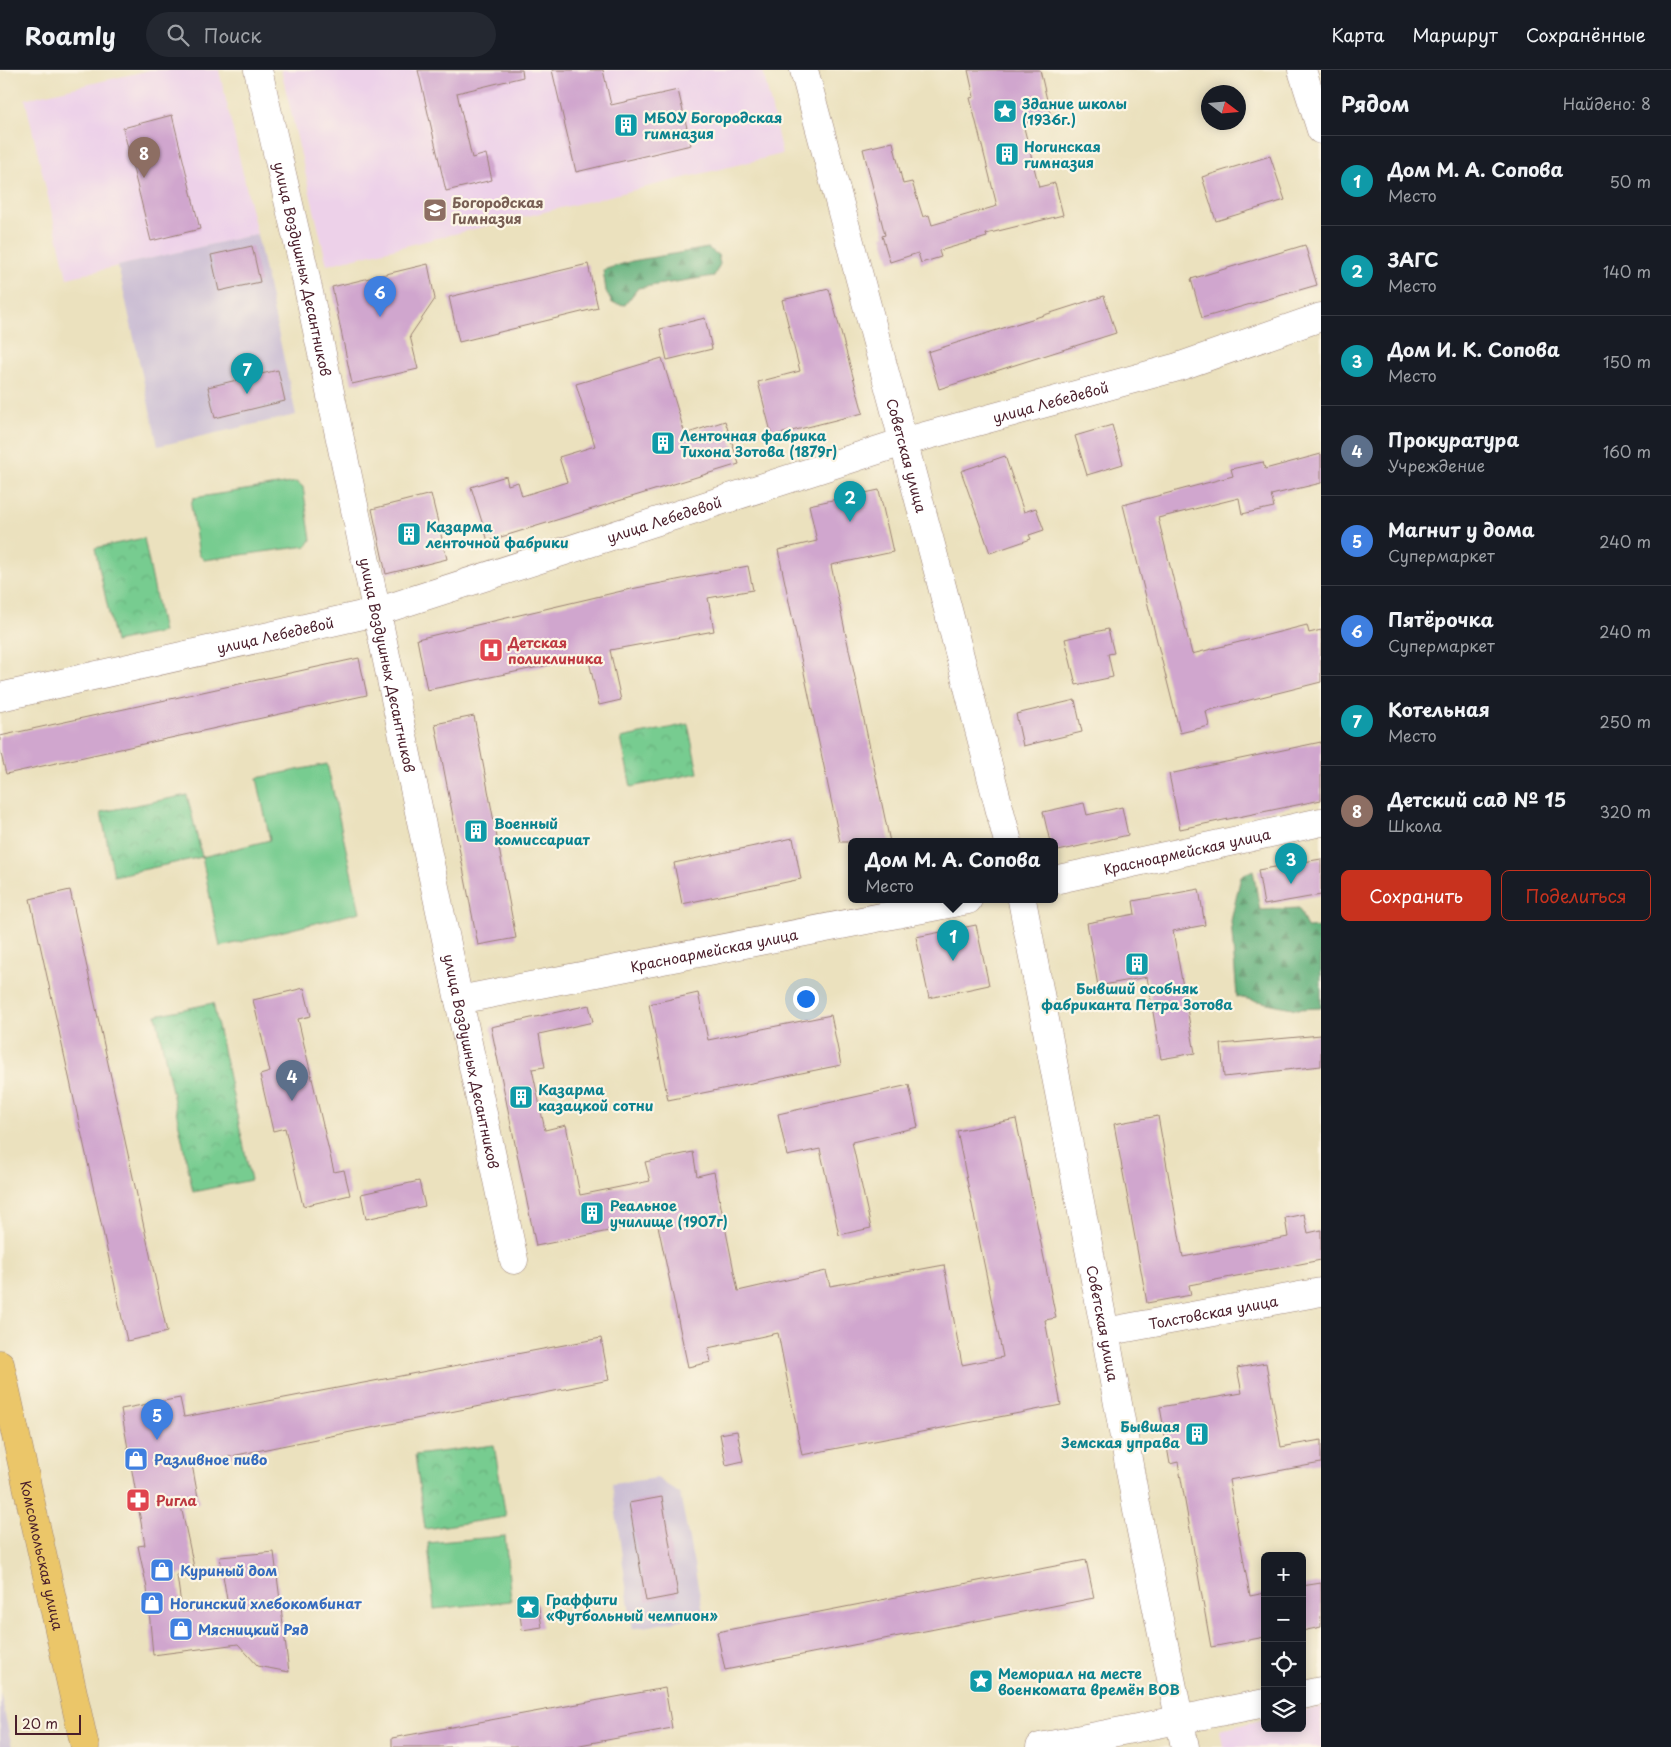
<!DOCTYPE html>
<html lang="ru">
<meta charset="utf-8">
<style>
:root{--surface:#171b24;--page:#242831;--text:#f1f3f6;--muted:#9ea1a6;--line:#363941;--accent:#c8321e}
body{margin:0;font-family:"Playpen Sans",sans-serif;background:var(--page);color:var(--text)}
.controls{position:absolute;right:15px;bottom:15px;display:grid;overflow:hidden;border-radius:8px;box-shadow:0 2px 12px #0003}
.controls button{width:45px;height:45px;display:grid;place-items:center;padding:0;border:0;border-bottom:1px solid var(--line);background:var(--surface);color:var(--text);font:25px sans-serif}
.compass{position:absolute;left:1201px;top:15px;width:45px;height:45px;border-radius:50%;background:var(--surface);box-shadow:0 2px 12px #0003;rotate:106deg}
.scale{position:absolute;left:15px;bottom:12px;width:66px;box-sizing:border-box;padding-left:5px;border:2px solid #4a1f2b;border-top:0;font-size:14px;line-height:18px;white-space:nowrap;color:#4a1f2b;-webkit-text-stroke:4px #fcf5e5;paint-order:stroke}
.you{position:absolute;left:805px;top:928px;width:18px;height:18px;margin:-12px;border:4px solid #fff;border-radius:50%;background:#1a73e8;box-shadow:0 0 0 8px #1a73e833}
.badge{display:grid;place-items:center;width:32px;height:32px;border-radius:50%;background:var(--accent);color:#fff;font-size:16px;font-weight:700}
.pin{position:absolute;translate:-50% -41px;filter:drop-shadow(0 1px 2px #0008)}
.pin::after{content:'';position:absolute;top:26px;width:18px;height:15px;background:inherit;clip-path:polygon(0 0,100% 0,50% 100%)}
.popup{position:absolute;left:848px;top:768px;width:210px;height:65px;box-sizing:border-box;display:grid;place-content:center;border-radius:8px;background:var(--surface);filter:drop-shadow(0 1px 4px #0005);font-size:16px;white-space:nowrap;color:var(--muted)}
.popup b{font-size:19px;color:var(--text)}
.popup::after{content:'';position:absolute;left:50%;top:100%;margin-left:-10px;border:10px solid transparent;border-top-color:var(--surface)}
.list{margin:0;padding:0;list-style:none}
h2{display:flex;justify-content:space-between;align-items:center;height:65px;margin:0;padding:0 20px;font-size:21px}
h2 small{font-size:16px;font-weight:400;color:var(--muted)}
.list li{display:grid;grid-template-columns:32px 1fr auto;gap:15px;align-items:center;box-sizing:border-box;height:90px;padding:0 20px;border-top:1px solid var(--line)}
.list b{display:block;font-size:19px;white-space:nowrap}
.list p{margin:0;font-size:16px;white-space:nowrap;color:var(--muted)}
.list em{font-size:16px;font-style:normal;color:var(--muted)}
.actions{display:flex;gap:10px;padding:15px 20px}
.actions a{flex:1;padding:11px 0;border:1px solid var(--accent);border-radius:8px;text-align:center;font-size:18px;color:var(--accent)}
.actions .main{background:var(--accent);color:#fff}
.icon{flex:none;width:28px;height:28px;fill:none;stroke:currentColor;stroke-width:2;stroke-linecap:round;stroke-linejoin:round}
.map{position:relative;flex:none;width:1321px;height:1677px;overflow:hidden}
header{display:flex;align-items:center;gap:30px;box-sizing:border-box;height:70px;padding:0 25px;background:var(--surface);border-bottom:1px solid var(--line)}
header strong{font-size:24px}
nav{display:flex;gap:28px;margin-inline-start:auto;font-size:18px}
.search{width:350px;height:45px;background:var(--page);display:flex;align-items:center;gap:12px;box-sizing:border-box;padding:0 18px;border-radius:28px;color:var(--muted);font-size:19px}
main{display:flex}
aside{flex:1;background:var(--surface)}
.map>svg:first-child{display:block}
</style>
<header>
<strong>Roamly</strong>
<div class="search"><svg class="icon" aria-label="search" viewBox="0 0 24 24"><circle cx="10" cy="10" r="6"/><path d="M15 15l6 6"/></svg>Поиск</div>
<nav><a>Карта</a><a>Маршрут</a><a>Сохранённые</a></nav>
</header>
<main>
<div class="map">
<svg width="1321" height="1677" viewBox="0 0 1321 1677">
<defs>
<pattern id="forest-firs" width="22" height="20" patternUnits="userSpaceOnUse" patternTransform="scale(1.25)"><rect width="22" height="20" fill="#61b07a"/><path d="M5 1l3.5 6h-7zM16 11l3.5 6h-7z" fill="#528f64"/></pattern>
<pattern id="park-crowns" width="20" height="18" patternUnits="userSpaceOnUse" patternTransform="scale(1.25)"><rect width="20" height="18" fill="#77cc90"/><path d="M2 6a3 3 0 1 1 6 0M12 15a3 3 0 1 1 6 0" fill="none" stroke="#68af7c"/></pattern>
</defs>
<rect width="100%" height="100%" fill="#fcf5e5"/>
<filter id="ink" filterUnits="userSpaceOnUse"><feTurbulence type="fractalNoise" baseFrequency=".02" numOctaves="2"/><feDisplacementMap in="SourceGraphic" scale="10" xChannelSelector="R" yChannelSelector="G"/><feConvolveMatrix kernelMatrix="1 2 1 2 8 2 1 2 1" color-interpolation-filters="sRGB"/></filter>
<filter id="wash" filterUnits="userSpaceOnUse"><feTurbulence type="fractalNoise" baseFrequency=".0096" numOctaves="4" result="noise"/><feDisplacementMap in="SourceGraphic" scale="20" xChannelSelector="R" yChannelSelector="G"/><feGaussianBlur stdDeviation="1.12" result="paint"/><feColorMatrix in="noise" values="0 0 0 0 0 0 0 0 0 0 0 0 0 0 0 0 0 1.4 0 .05"/><feComposite in="paint" operator="in"/></filter>
<g filter="url(#wash)">
<rect width="100%" height="100%" fill="#ebe1be"/>
<g fill="#edd1e9">
<path d="M150,0H219L257,164L67,208L25,29Z"/>
<path d="M281,0H763L782,84L327,195Z"/>
<path d="M1321,1637V1677H1223L1220,1660L1265,1649V1658H1302V1641Z"/>
</g>
<g fill="#ccbfd4">
<path d="M257,164L296,345L158,376L118,196Z"/>
<path d="M657,1408L680,1424L704,1546L632,1559L612,1414Z"/>
<path d="M0,1622L12,1677H0Z"/>
</g>
<g fill="url(#forest-firs)" stroke="#566852">
<path d="M708,178L718,185L720,194L714,206L638,218L625,235L612,233L606,221L603,200L632,191Z"/>
<path d="M1253,800L1260,840L1299,838L1307,858L1321,857V938L1297,939L1237,927L1231,851L1241,806Z"/>
</g>
<g fill="url(#park-crowns)" stroke="#60765e">
<path d="M144,468L163,562L115,572L95,478Z"/>
<path d="M688,654L698,703L631,717L621,668Z"/>
<path d="M187,725L202,787L114,806L101,742Z"/>
<path d="M213,933L251,1110L193,1122L156,945Z"/>
<path d="M494,1375L506,1447L425,1459L415,1385Z"/>
</g>
<g fill="#77cc90" stroke="#60765e">
<path d="M297,412L303,417L311,470L307,476L204,490L199,485L191,435L193,428Z"/>
<path d="M327,694L360,842L220,877L202,787L270,770L257,708Z"/>
<path d="M505,1466L511,1531L434,1539L428,1473Z"/>
</g>
<g id="blocks">
<g fill="#d0a6ce">
<path d="M418,0H522L523,7L457,23L472,88L486,84L492,110L446,121Z"/>
<path d="M552,0H603L611,35L678,20L691,75L576,102Z"/>
<path d="M968,0H1040L1051,47L1023,54L1039,117L1055,113L1063,145L986,164L987,167L939,181L941,187L921,193L918,183L890,192L882,166L885,165L863,79L893,72L903,114L912,112L923,147L929,145L932,155L997,136L970,28L974,27Z"/>
<path d="M172,45L200,159L151,171L123,58Z"/>
<path d="M1270,86L1285,130L1216,151L1202,107Z"/>
<path d="M1305,175L1317,215L1202,248L1191,209Z"/>
<path d="M252,176L260,212L219,221L211,185Z"/>
<path d="M428,194L435,229L410,266L418,299L352,314L332,217Z"/>
<path d="M588,194L598,238L459,272L449,227Z"/>
<path d="M829,219L863,343L772,366L758,312L800,301L782,230Z"/>
<path d="M1104,226L1116,263L939,319L928,282Z"/>
<path d="M705,248L712,279L667,290L660,259Z"/>
<path d="M662,288L685,364L725,351L739,394L488,471L471,417L506,406L508,415L518,412L522,426L567,412L559,387L595,376L576,314Z"/>
<path d="M278,300L285,331L215,348L208,317Z"/>
<path d="M1112,355L1123,394L1087,405L1075,366Z"/>
<path d="M1321,384V413L1271,425L1274,437L1242,444L1239,428L1158,448L1192,584L1307,555L1309,563L1321,560V612L1206,641L1209,656L1180,663L1123,435L1233,406L1231,399L1263,392L1265,399Z"/>
<path d="M1005,386L1024,442L1036,438L1044,460L1029,465L1031,469L990,483L961,401Z"/>
<path d="M879,420L893,482L831,495L890,772H840L778,480L817,471L809,435Z"/>
<path d="M431,424L447,489L386,504L372,439Z"/>
<path d="M748,496L753,520L708,528L714,561L610,580L621,630L599,635L588,587L427,620L417,569L626,520Z"/>
<path d="M1108,559L1114,583L1108,584L1113,607L1076,615L1065,569Z"/>
<path d="M359,588L367,625L6,704L0,680V666Z"/>
<path d="M1075,630L1082,662L1023,676L1016,644Z"/>
<path d="M474,646L516,868L478,875L435,654Z"/>
<path d="M1321,672V730L1180,759L1169,704Z"/>
<path d="M1084,733L1087,745L1122,737L1128,765L1054,782V772H1050L1043,742Z"/>
<path d="M793,768L801,809L682,834L674,793Z"/>
<path d="M1321,789V825L1264,835L1258,800Z"/>
<path d="M1199,819L1205,855L1173,861L1195,983L1161,989L1147,907L1098,916L1087,853L1135,844L1133,831Z"/>
<path d="M70,820L167,1262L127,1271L30,829Z"/>
<path d="M976,855L989,915L929,928L916,867Z"/>
<path d="M304,918L311,946L298,949L334,1102L344,1100L350,1125L303,1136L285,1058L273,1061L260,1005L270,1002L253,930Z"/>
<path d="M698,923L708,970L831,945L841,995L668,1030L649,934Z"/>
<path d="M589,935L593,952L539,964L545,997L532,999L545,1060L566,1055L580,1125L650,1111L645,1092L693,1082L697,1106L714,1102L738,1221L826,1201L830,1216L944,1195L962,1295L1003,1287L957,1061L1016,1049L1056,1248L1045,1250L1061,1335L802,1385L778,1263L708,1278L711,1292L688,1297L657,1151L536,1176L491,957Z"/>
<path d="M1321,965V996L1224,1007L1221,974Z"/>
<path d="M909,1015L918,1057L852,1072L871,1158L839,1165L820,1079L787,1086L778,1044Z"/>
<path d="M1158,1046L1183,1187L1288,1167L1285,1148L1304,1144L1308,1163L1321,1160V1190L1189,1215L1191,1225L1147,1233L1114,1054Z"/>
<path d="M419,1111L425,1136L366,1149L361,1124Z"/>
<path d="M601,1268L609,1310L192,1394L199,1433L181,1436L195,1502L177,1505L182,1542L228,1536L220,1487L274,1482L289,1602L258,1596L238,1574L153,1585L147,1518L138,1476L145,1475L121,1339L180,1328L184,1347Z"/>
<path d="M1266,1293L1281,1377L1321,1370V1393L1229,1410L1250,1526L1265,1523V1567L1211,1577L1178,1392L1170,1394L1160,1337L1242,1323L1237,1298Z"/>
<path d="M737,1361L743,1391L726,1395L720,1364Z"/>
<path d="M662,1427L678,1525L646,1531L629,1433Z"/>
<path d="M1086,1490L1094,1528L725,1600L717,1562Z"/>
<path d="M1321,1513V1557L1302,1561V1516Z"/>
<path d="M538,1534L542,1557L522,1560L519,1537Z"/>
<path d="M665,1618L672,1658L569,1677H392V1668Z"/>
</g>
</g>
</g>
<g filter="url(#ink)">
<use href="#blocks" fill-opacity="0" stroke="#9a8074" stroke-width="1"/>
<g fill="none" stroke-linecap="round" stroke-linejoin="round">
<g stroke="#9a8074" stroke-width="29">
<g id="minor">
<path id="s1" d="M258,0L304,199L514,1190"/>
<path id="s2" d="M804,0L939,505L1008,772"/>
<path d="M1302,0L1321,60"/>
<path id="s3" d="M0,627L376,542L903,372L1178,297L1321,247"/>
<path id="s4" d="M1054,810L1321,752"/>
<path id="s5" d="M1022,830L1105,1262L1140,1456L1185,1677"/>
<path id="s6" d="M459,930L968,830"/>
<path id="s7" d="M1105,1262L1321,1222"/>
<path d="M1302,1625L1321,1621"/>
<path d="M1040,1677L1265,1633"/>
</g>
</g>
<g stroke="#9a8074" stroke-width="29">
<g id="major">
<path id="s8" d="M0,1294L85,1677"/>
</g>
</g>
<use href="#minor" stroke="#fff" stroke-width="28"/>
<use href="#major" stroke="#ebc669" stroke-width="28"/>
</g>
</g>
<defs>
<g id="sight-square" transform="scale(1.25)"><rect x="-9" y="-9" width="18" height="18" rx="4" fill="#0f9aa8" stroke="#fcf5e5"/><path d="M0-6L1.8-2.2L6-1.7L2.9 1.2L3.7 5.4L0 3.3L-3.7 5.4L-2.9 1.2L-6-1.7L-1.8-2.2Z" fill="#fff"/></g>
<g id="building-square" transform="scale(1.25)"><rect x="-9" y="-9" width="18" height="18" rx="4" fill="#0f9aa8" stroke="#fcf5e5"/><path d="M-4-6H4V6H1V3H-1V6H-4ZM-2.5-4.3h1.7v1.8h-1.7ZM.8-4.3h1.7v1.8H.8ZM-2.5-1h1.7V.8h-1.7ZM.8-1h1.7V.8H.8Z" fill="#fff"/></g>
<g id="school-square" transform="scale(1.25)"><rect x="-9" y="-9" width="18" height="18" rx="4" fill="#8d6e63" stroke="#fcf5e5"/><path d="M0-5L7-2L0 1L-7-2ZM-4 1L0 2.5L4 1V4Q0 6-4 4Z" fill="#fff"/></g>
<g id="hospital-square" transform="scale(1.25)"><rect x="-9" y="-9" width="18" height="18" rx="4" fill="#e0444e" stroke="#fcf5e5"/><path d="M-5-5h3v3.5h4V-5h3V5h-3V1.5h-4V5h-3Z" fill="#fff"/></g>
<g id="shop-square" transform="scale(1.25)"><rect x="-9" y="-9" width="18" height="18" rx="4" fill="#3f7fe0" stroke="#fcf5e5"/><path d="M-5-2.5h2.3a2.7 3.5 0 0 1 5.4 0H5L5.5 6h-11ZM-1.5-2.5h3a1.5 2.3 0 0 0-3 0Z" fill="#fff"/></g>
<g id="pharmacy-square" transform="scale(1.25)"><rect x="-9" y="-9" width="18" height="18" rx="4" fill="#e0444e" stroke="#fcf5e5"/><path d="M-2-6h4v4h4v4h-4v4h-4v-4h-4v-4h4Z" fill="#fff"/></g>
</defs>
<g fill-rule="evenodd">
<use href="#sight-square" x="1005" y="41"/>
<use href="#building-square" x="626" y="55"/>
<use href="#building-square" x="1007" y="84"/>
<use href="#school-square" x="435" y="140"/>
<use href="#building-square" x="663" y="373"/>
<use href="#building-square" x="409" y="464"/>
<use href="#hospital-square" x="491" y="580"/>
<use href="#building-square" x="476" y="761"/>
<use href="#building-square" x="1137" y="894"/>
<use href="#building-square" x="521" y="1027"/>
<use href="#building-square" x="592" y="1143"/>
<use href="#building-square" x="1197" y="1364"/>
<use href="#shop-square" x="136" y="1389"/>
<use href="#pharmacy-square" x="138" y="1430"/>
<use href="#shop-square" x="162" y="1500"/>
<use href="#shop-square" x="152" y="1533"/>
<use href="#sight-square" x="528" y="1537"/>
<use href="#shop-square" x="181" y="1559"/>
<use href="#sight-square" x="981" y="1611"/>
</g>
<g text-anchor="middle" dominant-baseline="central" stroke-width="4.5" stroke-linejoin="round" paint-order="stroke">
<g font-size="14" font-weight="bold" fill="#0d838f" stroke="#fcf5e5" text-anchor="start">
<text x="1022" y="33">Здание школы<tspan x="1022" dy="16">(1936г.)</tspan></text>
<text x="644" y="47">МБОУ Богородская<tspan x="644" dy="16">гимназия</tspan></text>
<text x="1024" y="76">Ногинская<tspan x="1024" dy="16">гимназия</tspan></text>
<text x="680" y="365">Ленточная фабрика<tspan x="680" dy="16">Тихона Зотова (1879г)</tspan></text>
<text x="426" y="456">Казарма<tspan x="426" dy="16">ленточной фабрики</tspan></text>
<text x="494" y="753">Военный<tspan x="494" dy="16">комиссариат</tspan></text>
<text x="1137" y="918" text-anchor="middle">Бывший особняк<tspan x="1137" dy="16">фабриканта Петра Зотова</tspan></text>
<text x="538" y="1019">Казарма<tspan x="538" dy="16">казацкой сотни</tspan></text>
<text x="610" y="1135">Реальное<tspan x="610" dy="16">училище (1907г)</tspan></text>
<text x="1180" y="1356" text-anchor="end">Бывшая<tspan x="1180" dy="16">Земская управа</tspan></text>
<text x="546" y="1529">Граффити<tspan x="546" dy="16">«Футбольный чемпион»</tspan></text>
<text x="998" y="1603">Мемориал на месте<tspan x="998" dy="16">военкомата времён ВОВ</tspan></text>
</g>
<g font-size="14" font-weight="bold" fill="#785e54" stroke="#fcf5e5" text-anchor="start">
<text x="452" y="132">Богородская<tspan x="452" dy="16">Гимназия</tspan></text>
</g>
<g font-size="14" fill="#4a1f2b" stroke="#fcf5e5">
<text stroke="none"><textPath href="#s1" startOffset="204">улица Воздушных Десантников</textPath></text>
<text stroke="none"><textPath href="#s3" startOffset="1092">улица Лебедевой</textPath></text>
<text stroke="none"><textPath href="#s2" startOffset="399">Советская улица</textPath></text>
<text stroke="none"><textPath href="#s3" startOffset="688">улица Лебедевой</textPath></text>
<text stroke="none"><textPath href="#s3" startOffset="282">улица Лебедевой</textPath></text>
<text stroke="none"><textPath href="#s1" startOffset="609">улица Воздушных Десантников</textPath></text>
<text stroke="none"><textPath href="#s4" startOffset="136">Красноармейская улица</textPath></text>
<text stroke="none"><textPath href="#s6" startOffset="260">Красноармейская улица</textPath></text>
<text stroke="none"><textPath href="#s1" startOffset="1014">улица Воздушных Десантников</textPath></text>
<text stroke="none"><textPath href="#s7" startOffset="110">Толстовская улица</textPath></text>
<text stroke="none"><textPath href="#s5" startOffset="431">Советская улица</textPath></text>
<text stroke="none"><textPath href="#s8" startOffset="196">Комсомольская улица</textPath></text>
</g>
<g font-size="14" font-weight="bold" fill="#be3a42" stroke="#fcf5e5" text-anchor="start">
<text x="508" y="572">Детская<tspan x="508" dy="16">поликлиника</tspan></text>
<text x="156" y="1430">Ригла</text>
</g>
<g font-size="14" font-weight="bold" fill="#366cbe" stroke="#fcf5e5" text-anchor="start">
<text x="154" y="1389">Разливное пиво</text>
<text x="180" y="1500">Куриный дом</text>
<text x="170" y="1533">Ногинский хлебокомбинат</text>
<text x="198" y="1559">Мясницкий Ряд</text>
</g>
</g>
</svg>
<div class="controls">
<button>+</button>
<button>−</button>
<button><svg class="icon" aria-label="locate" viewBox="0 0 24 24"><circle cx="12" cy="12" r="6"/><path d="M12 2v4M12 18v4M2 12h4M18 12h4"/></svg></button>
<button><svg class="icon" aria-label="layers" viewBox="0 0 24 24"><path d="M12 4l9 5-9 5-9-5zM3 14l9 5 9-5"/></svg></button>
</div>
<svg class="compass" viewBox="-18 -18 36 36"><path d="M0-13l5 13h-10z" fill="#e53935"/><path d="M0 13l5-13h-10z" fill="#9ea1a6"/></svg>
<div class="scale">20 m</div>
<div class="you"></div>
<div class="pin badge" style="left:953px;top:891px;background:#0f9aa8">1</div>
<div class="popup"><b>Дом М. А. Сопова</b>Место</div>
<div class="pin badge" style="left:850px;top:452px;background:#0f9aa8">2</div>
<div class="pin badge" style="left:1291px;top:814px;background:#0f9aa8">3</div>
<div class="pin badge" style="left:292px;top:1031px;background:#5c6f8a">4</div>
<div class="pin badge" style="left:157px;top:1370px;background:#3f7fe0">5</div>
<div class="pin badge" style="left:380px;top:247px;background:#3f7fe0">6</div>
<div class="pin badge" style="left:247px;top:324px;background:#0f9aa8">7</div>
<div class="pin badge" style="left:144px;top:108px;background:#8d6e63">8</div>
</div>
<aside>
<h2>Рядом<small>Найдено: 8</small></h2>
<ul class="list">
<li><span class="badge" style="background:#0f9aa8">1</span><div><b>Дом М. А. Сопова</b><p>Место</p></div><em>50 m</em></li>
<li><span class="badge" style="background:#0f9aa8">2</span><div><b>ЗАГС</b><p>Место</p></div><em>140 m</em></li>
<li><span class="badge" style="background:#0f9aa8">3</span><div><b>Дом И. К. Сопова</b><p>Место</p></div><em>150 m</em></li>
<li><span class="badge" style="background:#5c6f8a">4</span><div><b>Прокуратура</b><p>Учреждение</p></div><em>160 m</em></li>
<li><span class="badge" style="background:#3f7fe0">5</span><div><b>Магнит у дома</b><p>Супермаркет</p></div><em>240 m</em></li>
<li><span class="badge" style="background:#3f7fe0">6</span><div><b>Пятёрочка</b><p>Супермаркет</p></div><em>240 m</em></li>
<li><span class="badge" style="background:#0f9aa8">7</span><div><b>Котельная</b><p>Место</p></div><em>250 m</em></li>
<li><span class="badge" style="background:#8d6e63">8</span><div><b>Детский сад № 15</b><p>Школа</p></div><em>320 m</em></li>
</ul>
<div class="actions"><a class="main">Сохранить</a><a>Поделиться</a></div>
</aside>
</main>
